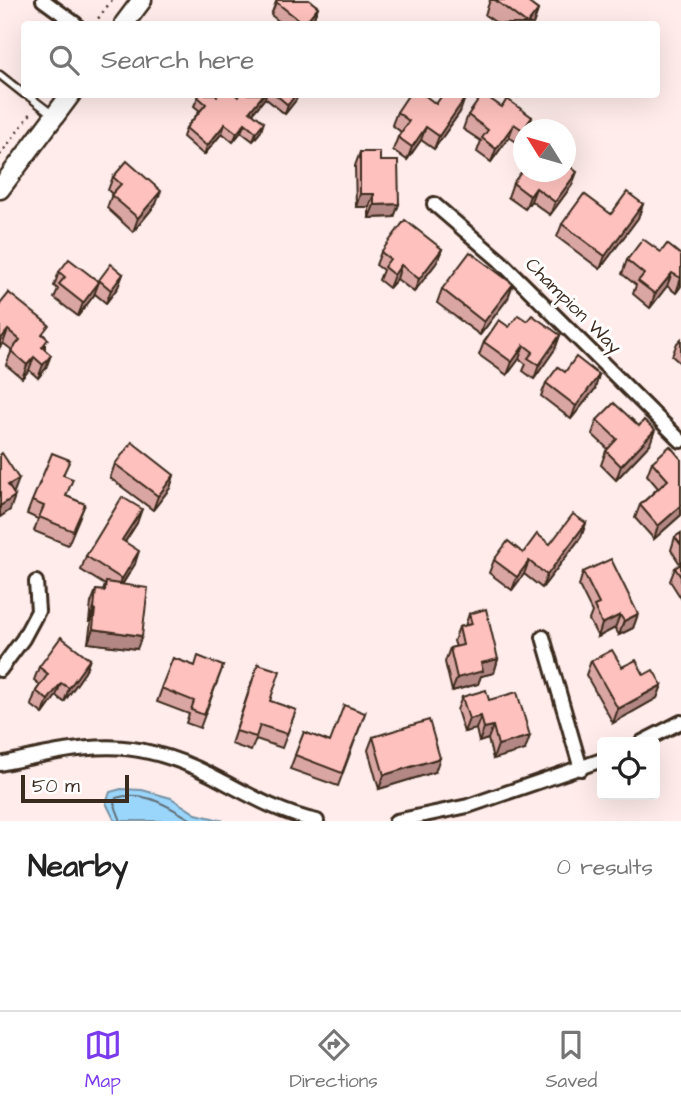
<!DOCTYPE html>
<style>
:root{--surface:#fff;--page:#f2f2f2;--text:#222;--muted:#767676;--line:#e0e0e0;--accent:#7c3aed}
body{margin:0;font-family:"Architects Daughter",sans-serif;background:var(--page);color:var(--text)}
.controls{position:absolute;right:21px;bottom:21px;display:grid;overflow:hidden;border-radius:7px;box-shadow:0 7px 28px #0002}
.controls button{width:63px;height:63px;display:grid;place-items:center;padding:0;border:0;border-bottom:2px solid var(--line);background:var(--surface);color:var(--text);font:35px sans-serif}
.compass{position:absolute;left:513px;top:119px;width:63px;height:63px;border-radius:50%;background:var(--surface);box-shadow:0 7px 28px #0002;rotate:307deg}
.scale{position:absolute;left:21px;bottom:18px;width:108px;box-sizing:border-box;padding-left:7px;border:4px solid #3b2a1e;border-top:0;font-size:19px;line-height:24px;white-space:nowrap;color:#3b2a1e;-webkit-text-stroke:5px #fff;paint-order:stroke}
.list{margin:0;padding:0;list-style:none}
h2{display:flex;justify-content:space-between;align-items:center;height:91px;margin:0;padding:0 28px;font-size:30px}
h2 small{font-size:23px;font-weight:400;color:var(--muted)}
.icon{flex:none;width:38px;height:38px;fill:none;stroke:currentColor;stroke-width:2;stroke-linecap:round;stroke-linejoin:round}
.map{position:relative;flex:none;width:681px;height:821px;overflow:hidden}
.search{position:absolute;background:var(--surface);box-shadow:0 7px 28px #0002;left:21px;right:21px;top:21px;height:77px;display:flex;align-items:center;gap:18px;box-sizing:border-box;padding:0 24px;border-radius:7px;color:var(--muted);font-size:26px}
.sheet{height:189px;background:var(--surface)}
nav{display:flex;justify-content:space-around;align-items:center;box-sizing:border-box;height:98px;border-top:2px solid var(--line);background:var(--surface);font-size:19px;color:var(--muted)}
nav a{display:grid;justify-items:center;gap:4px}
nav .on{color:var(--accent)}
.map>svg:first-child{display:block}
</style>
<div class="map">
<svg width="681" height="821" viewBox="0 0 681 821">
<rect width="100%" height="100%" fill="#ffeceb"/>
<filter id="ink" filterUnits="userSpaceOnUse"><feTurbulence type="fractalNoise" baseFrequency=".0143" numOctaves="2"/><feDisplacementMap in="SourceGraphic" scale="14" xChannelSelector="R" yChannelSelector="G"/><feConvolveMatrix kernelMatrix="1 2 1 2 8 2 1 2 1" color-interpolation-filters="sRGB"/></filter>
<g filter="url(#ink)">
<path fill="#9ad5fb" stroke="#7491a3" stroke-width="2" d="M121,789L142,790L171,798L196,814L224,821H115L106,803L110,792Z"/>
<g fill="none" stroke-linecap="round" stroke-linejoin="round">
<path stroke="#616e76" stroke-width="2" d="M121,821L114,803L116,798C145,789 170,808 194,821"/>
<g stroke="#3b2a1e" stroke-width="11">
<g id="lane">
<path d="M0,75L24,94"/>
<path d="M26,94L52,114"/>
</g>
</g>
<g stroke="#3b2a1e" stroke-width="18">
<g id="street">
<path d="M43,0L76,24"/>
<path d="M434,204L499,260L681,441"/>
<path d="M543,637L581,769"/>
<path d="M0,670L23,639L38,611L36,582"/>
<path d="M642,742L681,722"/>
<path d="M0,764C83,746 129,734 209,774C244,792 278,813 317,821"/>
<path d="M396,821L468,806L602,760"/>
</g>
</g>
<g stroke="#3b2a1e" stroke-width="23">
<g id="secondary">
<path d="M124,24L142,0"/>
<path d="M0,189L71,94"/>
</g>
</g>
<g stroke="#3b2a1e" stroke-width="2.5" stroke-dasharray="2 5" stroke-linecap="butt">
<path d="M94,24L112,0"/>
<path d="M0,155L32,112"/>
</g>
<use href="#lane" stroke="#fff" stroke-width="6"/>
<use href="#street" stroke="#fff" stroke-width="12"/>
<use href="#secondary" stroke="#fff" stroke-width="18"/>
</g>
<g fill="#daa6a3" stroke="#3b2a1e" stroke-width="2">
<path d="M490,0H529L528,3L538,10L533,24H498L485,15Z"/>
<path d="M310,1L318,7L313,20L310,24H282L271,15L276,2Z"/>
<path d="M240,94H298L296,100L285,114L265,98L253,113L261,131L253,141L241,132L233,142L222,133L204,155L183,137L186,128L200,111L194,106L198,97L217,96L238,97Z"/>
<path d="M436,104L460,112L434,149L421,140L407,160L393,150L398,137L401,132L392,125L397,112Z"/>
<path d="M502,107L532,117L528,130H523L518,143L509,137L491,162L477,152L481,141L463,129L468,115Z"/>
<path d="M360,152L380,161L399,204L394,217L369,218V207H356L355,166Z"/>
<path d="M523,157V169L520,166Z"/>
<path d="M113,177L156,204L133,232L107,208L112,194L108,190Z"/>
<path d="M513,183L572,185L550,215L531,201L525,209L508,197Z"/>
<path d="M643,204L638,218L600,269L557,237L562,224L611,214Z"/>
<path d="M442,249L437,262L414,292L397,279L389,288L379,280L383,270L376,265L381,252Z"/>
<path d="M661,252L681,255V286L676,293L667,286L650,308L633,294L636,285L622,274L627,260Z"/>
<path d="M59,272L98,281L123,274L118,287L106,303L95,294L78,316L54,298L58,289L54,286Z"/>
<path d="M442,289L508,298L480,335L437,303Z"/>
<path d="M9,293L45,336V350L46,368L38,378L29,370L22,378L6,365L12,350L3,343Z"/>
<path d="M527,321L560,335L555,349L534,379L523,371L526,364L519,359L507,375L479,355L484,342L509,327Z"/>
<path d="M681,339V364L672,356L677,343Z"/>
<path d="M565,372L595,389L571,419L541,396L546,383Z"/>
<path d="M597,420L650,444L616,480L601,465L606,451L608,449L592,434Z"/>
<path d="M681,459V515L654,539L635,518L640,505L658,488L647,475L652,462Z"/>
<path d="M115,464L174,475L170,488L153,510L110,478Z"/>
<path d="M64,475L66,496L85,504L68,545L34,531L38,519L27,514L32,501Z"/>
<path d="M137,523L125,542L135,564L122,585L137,649L88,643L91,622H89L91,603L96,590L103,591L105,585L81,570L86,556Z"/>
<path d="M586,523L581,537L542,588L524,574L512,590L489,573L494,560L523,553L550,544Z"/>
<path d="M681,533V598L670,581L675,568L680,564L671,550L675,537Z"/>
<path d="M583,572L638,614L633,628L619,635L615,628L598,637L589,620L592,612L579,586Z"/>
<path d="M469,614L498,659L494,673L481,676L478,684L452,691L445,662L450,648L456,647L454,641L459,627L465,626Z"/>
<path d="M173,658L195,666H223L200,728L186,723L189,714L157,702Z"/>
<path d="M90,659L85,672L64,702L56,696L43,714L31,705L36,691L40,685L34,680L39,667Z"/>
<path d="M591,661L622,667L644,675L662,685L657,698L613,723L586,675Z"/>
<path d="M258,664L270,701L296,710L282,748L256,739L251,751L231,744Z"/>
<path d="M462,697L489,700L525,750L493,759L488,739L479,742L476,729L464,732L457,710Z"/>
<path d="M365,713L338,786L290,769L304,732L330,742Z"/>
<path d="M373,737L435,772L379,789L368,750Z"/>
</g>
<g fill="#b28784" stroke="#3b2a1e" stroke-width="2">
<path d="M318,7L313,20L310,24H304Z"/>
<path d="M538,10L533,24H527Z"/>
<path d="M264,94H266L265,98L247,120L250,111Z"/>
<path d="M296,94H298L296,100L285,114L288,105Z"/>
<path d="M465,98L460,112L434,149L439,136Z"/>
<path d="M532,117L528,130H523V136L518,143L523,130Z"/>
<path d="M264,122L261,131L253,141L256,132Z"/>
<path d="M245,123L241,132L233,142L237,133Z"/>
<path d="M225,124L222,133L204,155L207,146Z"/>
<path d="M514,124L509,137L491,162L496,149Z"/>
<path d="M426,127L421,140L407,160L412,147Z"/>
<path d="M577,172L572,185L550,215L555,202Z"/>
<path d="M536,188L531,201L525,209L530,196Z"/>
<path d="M161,191L156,204L133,232L138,218Z"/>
<path d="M360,194H374L369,207H356Z"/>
<path d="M399,204L394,217L369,218L374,205Z"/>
<path d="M643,204L638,218L600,269L605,256Z"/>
<path d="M442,249L437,262L414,292L419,279Z"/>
<path d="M401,265L397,279L389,288L394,275Z"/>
<path d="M672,273L667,286L650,308L655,294Z"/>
<path d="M123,274L118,287L106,303L111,290Z"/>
<path d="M681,278V286L676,293Z"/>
<path d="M99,282L94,295L78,316L83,303Z"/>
<path d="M513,284L508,298L480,335L484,322Z"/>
<path d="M8,330L3,343L0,347V340Z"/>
<path d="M560,335L555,349L534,379L539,365Z"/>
<path d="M524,345L519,359L507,375L512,362Z"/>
<path d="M51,355L46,368L38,378L43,365Z"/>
<path d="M34,357L29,370L22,378L27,365Z"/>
<path d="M599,375L595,389L571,419L576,406Z"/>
<path d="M655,430L650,444L616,480L621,466Z"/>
<path d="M174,475L170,488L153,510L158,496Z"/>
<path d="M19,479L14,492L4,499L8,485Z"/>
<path d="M15,496L10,510L0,517V506Z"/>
<path d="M681,506V515L654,539L658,526Z"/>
<path d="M142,509L137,523L117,554L122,540Z"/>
<path d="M586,523L581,537L542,588L547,575Z"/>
<path d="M139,551L135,564L117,592L122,579Z"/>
<path d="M529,561L524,574L512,590L517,577Z"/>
<path d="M94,608L95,609L91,622H89Z"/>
<path d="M638,614L633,628L619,635L624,621Z"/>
<path d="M620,615L615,628L598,637L602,624Z"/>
<path d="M93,629L142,636L137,649L88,643Z"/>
<path d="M90,659L85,672L64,702L69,688Z"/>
<path d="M498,659L494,673L481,676L478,684L452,691L457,678L481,663Z"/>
<path d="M61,683L56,696L43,714L48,700Z"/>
<path d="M662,685L657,698L613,723L618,709Z"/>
<path d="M481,716L476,729L464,732L469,719Z"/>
<path d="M493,726L488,739L479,742L484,728Z"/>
<path d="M530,736L525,750L493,759L498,745Z"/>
<path d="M440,758L435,772L379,789L384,775Z"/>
</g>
<g fill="#fec1bd" stroke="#3b2a1e" stroke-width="2">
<path d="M277,0H309L318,7L304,24L276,2Z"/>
<path d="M495,0H525L538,10L527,24Z"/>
<path d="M200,94H216L217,96L218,94H235L238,97L240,94H264L250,111L264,122L256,132L245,123L237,133L225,124L207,146L186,128L206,104L198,97Z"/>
<path d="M275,94H296L288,105Z"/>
<path d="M409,94H423L436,104L443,94H460L465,98L439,136L426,127L412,147L398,137L409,121L397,112Z"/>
<path d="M483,94L502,107L507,99L532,117L523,130L514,124L496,149L482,138L488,130L468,115Z"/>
<path d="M360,152H380V161H398L399,204L374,205V194H360Z"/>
<path d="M127,161L161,191L138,218L111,195L121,184L113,177Z"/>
<path d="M568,165L577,172L555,202L536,188L530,196L513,183L523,170V172H565V169Z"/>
<path d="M627,192L643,204L605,256L562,224L584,194L611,214Z"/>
<path d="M405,220L442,249L419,279L401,265L394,275L384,267L390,259L381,252Z"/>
<path d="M643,239L661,252L667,244L681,255V278L672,273L655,294L638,281L644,274L627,260Z"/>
<path d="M470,252L513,284L484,322L442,289Z"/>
<path d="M69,259L99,282L83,303L59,284L65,277L59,272Z"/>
<path d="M111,264L123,274L111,290L99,280Z"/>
<path d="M9,293L49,325L42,334L48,339L42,347L51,355L43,365L34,357L27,365L11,351L20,340L8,330L0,340V304Z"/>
<path d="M518,315L527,321L532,315L560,335L539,365L528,358L533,352L524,345L512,362L484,342L499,320L509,327Z"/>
<path d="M576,357L599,375L576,406L546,383L558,367L565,372Z"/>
<path d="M614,403L639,426L644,420L655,430L621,466L606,451L617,439L597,420Z"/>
<path d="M132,442L174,475L158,496L115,464Z"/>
<path d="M670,446L681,459V506L658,526L640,505L668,480L652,462Z"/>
<path d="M2,453L19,479L8,485L15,496L0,506V455Z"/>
<path d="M52,453L70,460L63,475L73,479L66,496L85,504L73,531L39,517L44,506L32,501Z"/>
<path d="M122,497L142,509L122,540L139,551L122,579L86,556Z"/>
<path d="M573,514L586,523L547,575L529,561L517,577L494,560L508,541L523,553L537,534L550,544Z"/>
<path d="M681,533V545L675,537Z"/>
<path d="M611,559L638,614L624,621L620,615L602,624L594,606L599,604L583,572Z"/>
<path d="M681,564V577L675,568Z"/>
<path d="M106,582L148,588L142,636L93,629L95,609L94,608L96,590L105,591Z"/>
<path d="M486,609L498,659L481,663L483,671L457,678L450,648L463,645L459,627L472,624L469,614Z"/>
<path d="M61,637L90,659L69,688L61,683L48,700L36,691L48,674L39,667Z"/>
<path d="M612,650L622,667L636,660L644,675L653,670L662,685L618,709L591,661Z"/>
<path d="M198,656L223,666L204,715L191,710L194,701L161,688L173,658L195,666Z"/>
<path d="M258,664L280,671L270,701L296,710L287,734L260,725L256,737L236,731Z"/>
<path d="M486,690L489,700L517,692L530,736L498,745L493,726L484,728L481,716L469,719L462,697Z"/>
<path d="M344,705L365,713L342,773L295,755L304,732L330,742Z"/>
<path d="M429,720L440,758L384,775L373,737Z"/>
</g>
</g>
<g text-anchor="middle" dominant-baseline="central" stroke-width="6" stroke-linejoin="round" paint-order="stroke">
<g font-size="19" fill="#3b2a1e" stroke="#fff">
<text transform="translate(573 306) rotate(45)">Champion Way</text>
</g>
</g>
</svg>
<div class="controls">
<button><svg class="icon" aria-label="locate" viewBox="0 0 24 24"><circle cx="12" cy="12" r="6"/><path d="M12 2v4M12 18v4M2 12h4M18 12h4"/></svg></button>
</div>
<svg class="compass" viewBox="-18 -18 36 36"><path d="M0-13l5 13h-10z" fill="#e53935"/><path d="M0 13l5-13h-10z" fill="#767676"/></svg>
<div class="scale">50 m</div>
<div class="search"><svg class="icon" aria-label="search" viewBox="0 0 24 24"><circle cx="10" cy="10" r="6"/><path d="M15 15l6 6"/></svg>Search here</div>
</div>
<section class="sheet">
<h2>Nearby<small>0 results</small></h2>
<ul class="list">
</ul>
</section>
<nav>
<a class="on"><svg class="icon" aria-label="map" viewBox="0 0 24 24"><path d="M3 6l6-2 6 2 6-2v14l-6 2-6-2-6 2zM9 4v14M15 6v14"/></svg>Map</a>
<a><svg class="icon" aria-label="directions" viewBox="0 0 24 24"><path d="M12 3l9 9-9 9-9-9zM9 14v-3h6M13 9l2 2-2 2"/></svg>Directions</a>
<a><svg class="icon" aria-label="saved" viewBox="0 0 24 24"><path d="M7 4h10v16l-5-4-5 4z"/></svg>Saved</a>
</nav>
